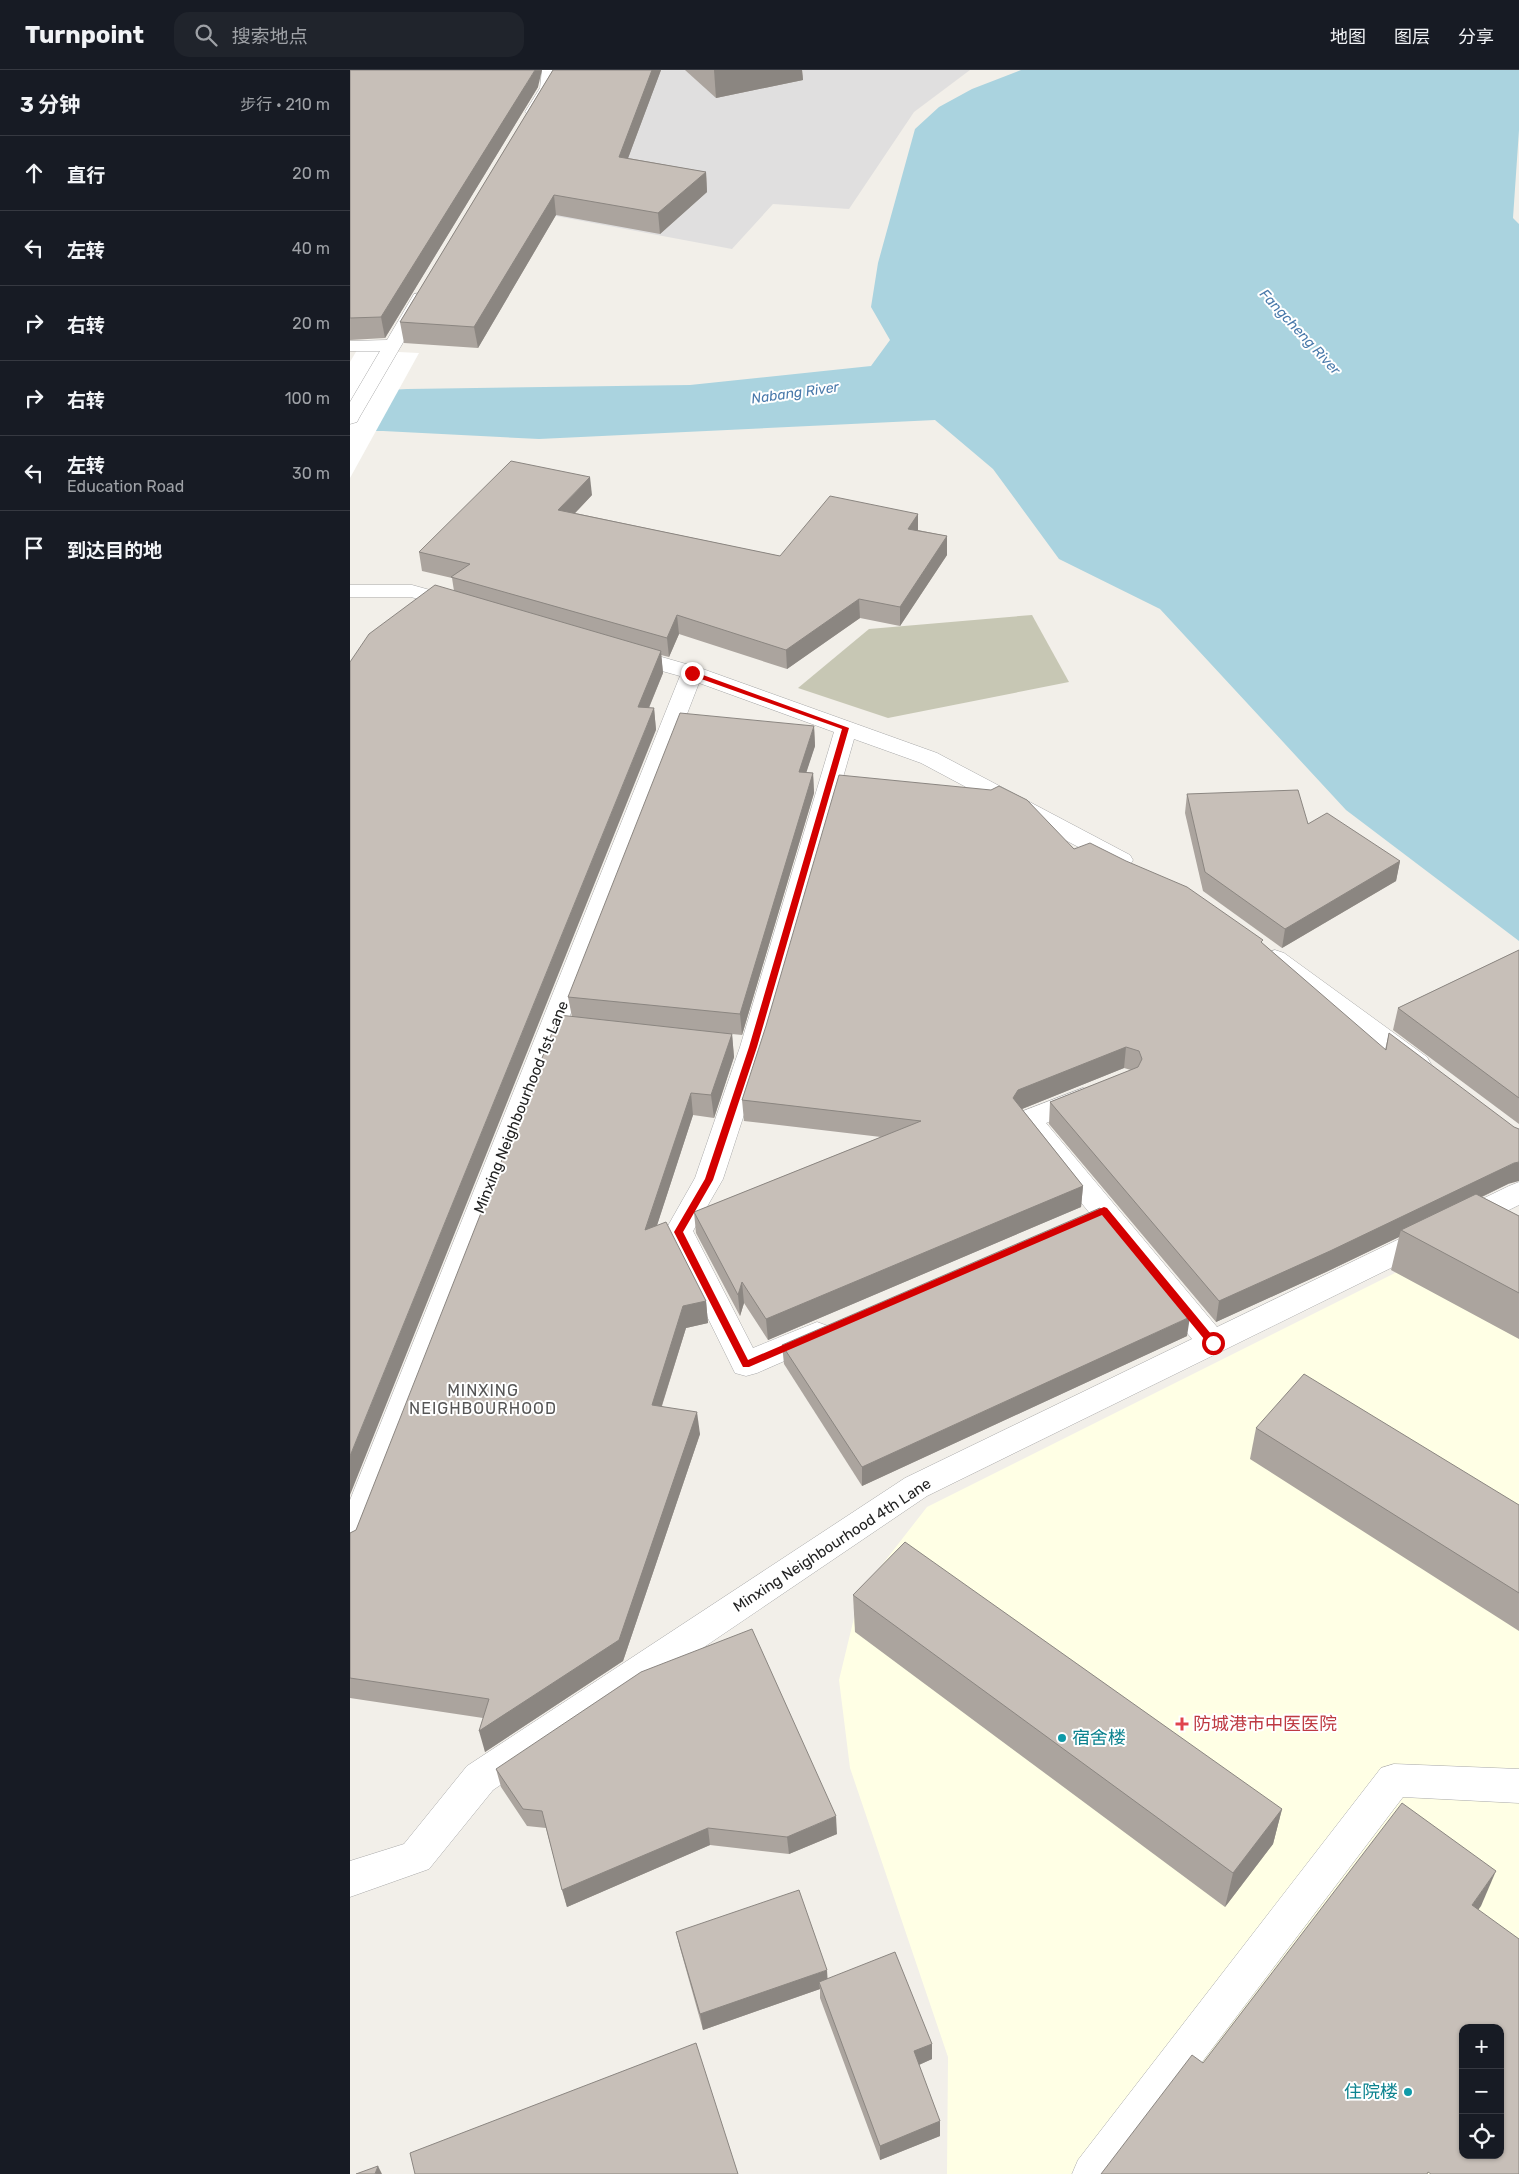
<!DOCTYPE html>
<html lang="zh">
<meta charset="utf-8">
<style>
:root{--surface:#171b24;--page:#20242c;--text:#f1f3f6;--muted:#9ea1a6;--line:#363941}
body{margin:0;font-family:Rubik,"Noto Sans SC",sans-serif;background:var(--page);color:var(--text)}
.controls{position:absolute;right:15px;bottom:15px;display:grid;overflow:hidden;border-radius:10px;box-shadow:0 1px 4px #0004}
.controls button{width:45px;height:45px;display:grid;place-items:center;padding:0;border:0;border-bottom:1px solid var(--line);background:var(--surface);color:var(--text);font:25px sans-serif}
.stop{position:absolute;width:15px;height:15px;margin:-11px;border:4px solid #d40000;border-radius:50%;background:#fff}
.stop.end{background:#d40000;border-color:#fff;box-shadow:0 1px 5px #0008}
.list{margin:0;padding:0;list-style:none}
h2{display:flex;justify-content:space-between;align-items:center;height:65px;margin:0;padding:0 20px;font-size:21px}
h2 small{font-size:16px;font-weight:400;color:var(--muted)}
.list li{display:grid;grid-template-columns:32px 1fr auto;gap:15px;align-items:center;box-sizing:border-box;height:75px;padding:0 20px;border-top:1px solid var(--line)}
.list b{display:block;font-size:19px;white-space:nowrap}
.list p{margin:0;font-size:16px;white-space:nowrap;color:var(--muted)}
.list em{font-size:16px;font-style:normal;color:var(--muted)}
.icon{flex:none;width:28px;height:28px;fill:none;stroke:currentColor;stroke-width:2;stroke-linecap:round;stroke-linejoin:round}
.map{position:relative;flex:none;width:1169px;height:2104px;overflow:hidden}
header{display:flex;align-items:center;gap:30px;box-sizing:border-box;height:70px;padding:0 25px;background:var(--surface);border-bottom:1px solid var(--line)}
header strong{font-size:24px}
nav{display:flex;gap:28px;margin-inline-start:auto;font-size:18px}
.search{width:350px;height:45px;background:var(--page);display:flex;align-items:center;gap:12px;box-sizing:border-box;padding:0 18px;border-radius:15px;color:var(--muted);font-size:19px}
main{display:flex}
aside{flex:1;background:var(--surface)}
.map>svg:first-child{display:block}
</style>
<header>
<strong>Turnpoint</strong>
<div class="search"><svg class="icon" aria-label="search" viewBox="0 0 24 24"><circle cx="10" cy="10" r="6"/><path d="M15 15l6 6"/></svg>搜索地点</div>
<nav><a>地图</a><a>图层</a><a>分享</a></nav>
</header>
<main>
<aside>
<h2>3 分钟<small>步行 · 210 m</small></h2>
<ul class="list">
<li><svg class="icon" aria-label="ahead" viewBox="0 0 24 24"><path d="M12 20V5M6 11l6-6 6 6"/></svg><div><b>直行</b></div><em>20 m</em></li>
<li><svg class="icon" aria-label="left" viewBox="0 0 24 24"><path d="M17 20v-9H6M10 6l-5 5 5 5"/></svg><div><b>左转</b></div><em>40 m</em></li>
<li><svg class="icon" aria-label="right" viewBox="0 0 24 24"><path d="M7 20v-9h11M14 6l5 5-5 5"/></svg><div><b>右转</b></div><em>20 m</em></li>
<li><svg class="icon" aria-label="right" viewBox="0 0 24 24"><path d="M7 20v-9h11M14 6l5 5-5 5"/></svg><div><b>右转</b></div><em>100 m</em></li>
<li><svg class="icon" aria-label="left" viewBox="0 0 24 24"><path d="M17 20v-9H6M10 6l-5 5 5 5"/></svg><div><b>左转</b><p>Education Road</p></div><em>30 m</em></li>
<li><svg class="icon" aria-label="arrive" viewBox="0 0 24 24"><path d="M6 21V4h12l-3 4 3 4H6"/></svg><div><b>到达目的地</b></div></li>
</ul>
</aside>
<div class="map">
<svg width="1169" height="2104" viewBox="0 0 1169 2104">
<rect width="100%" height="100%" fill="#f2efe9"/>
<path fill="#e0dfdf" d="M219,0H620L564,42L499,139L423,134L382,179L163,138Z"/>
<path fill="#ffffe5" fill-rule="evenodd" d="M1149,1151H1169V2104H597L598,1987L500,1698L489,1610L510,1523L577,1437ZM1113,1958H1150V2085H1113Z"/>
<path fill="#c7c7b4" d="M682,545L719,612L538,648L448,618L519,559Z"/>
<path fill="#aad3df" d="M671,0H1169V60L1163,148L1169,154V871L996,740L810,539L709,489L643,399L585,350L189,369L33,361H0V322L57,319L340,315L521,296L540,270L521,237L528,193L565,59L589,37L622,19Z"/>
<path fill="#fff" d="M7,280L69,283L0,408V292Z"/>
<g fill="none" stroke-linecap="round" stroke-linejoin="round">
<g stroke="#a9a9a9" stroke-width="1">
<g id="minor">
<path d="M192,0H206L204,18L188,45H178L175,42L190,18Z"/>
<path d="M70,223L76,224L79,228L9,348L7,352L0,354V332L30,281H0V271L37,270L64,224Z"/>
<path d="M0,515H62L116,530L120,534L116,538L109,540L61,527H0Z"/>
<path d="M277,577L350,598L587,683L780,785L783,790L780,795L771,798L762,795L571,693L504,669L416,977L373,1109L343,1161L403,1278L467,1252L478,1256L482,1264L478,1272L407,1303L396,1306L385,1303L315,1161L345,1108L390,977L484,662L349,613L16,1471L12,1481L0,1485V1430L330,606L269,589L266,584L269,579Z"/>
<path d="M925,880L934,883L1077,987L1081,994L1077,1001L1068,1003L1059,1001L916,895L912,889L916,883Z"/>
<path d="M733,1018L743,1021L747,1028L743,1035L696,1053L867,1257L1159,1116L1169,1112V1135L577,1426L143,1720L79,1799L0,1827V1791L54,1774L117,1696L555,1408L842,1269L664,1050L668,1043Z"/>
<path d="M1044,1694L1169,1699V1733L1053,1727L767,2104H722L728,2090L1031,1698Z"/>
</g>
</g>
<use href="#minor" fill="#fff" fill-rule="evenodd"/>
</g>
<g fill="#aba49e">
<path d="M0,0L188,17L35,268L0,270Z"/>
<path d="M203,0H311L278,88L356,102L357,122L310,164L206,145L128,278L54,273L50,252Z"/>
<path d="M335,0H452L453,10L366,28Z"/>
<path d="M242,425L225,443L430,486L568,444V460L597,466V485L550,556L510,548L437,599L329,564L319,587L311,585L313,603L299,638H304L306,660L104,521L102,508L72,501L69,482Z"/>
<path d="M464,656L465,676L456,702L463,703L464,723L392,965L382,964L384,987L364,1048L343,1045L307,1155L356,1231L358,1253L336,1258L312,1336L350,1364L273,1591L135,1682L133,1648L0,1628V1463L6,1460L222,947L218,927Z"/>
<path d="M837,724L958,754L1050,791L1046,811L932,878L853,821L835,743Z"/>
<path d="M724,779L912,873L1035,980L1039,963L1158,1114L1132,1127L1169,1146V1269L1041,1200L1049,1167L976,1202L866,1252L699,1054L700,1032L781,1000L774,998L672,1039L733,1116L731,1137L418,1270L394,1233L390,1246L346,1163L344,1142L531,1067L394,1051L392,1030Z"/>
<path d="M1169,880V1054L1043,960L1048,938Z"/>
<path d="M837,1266L512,1416L434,1294L432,1275Z"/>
<path d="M906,1358L1169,1435V1561L900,1389Z"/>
<path d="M503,1525L932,1739L923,1774L875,1837L505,1562Z"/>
<path d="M146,1699L487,1764L439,1784L360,1775L217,1837L196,1758L177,1756L151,1717Z"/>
<path d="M326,1862L477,1908L582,1974V1989L569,1995L590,2066L530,2090L470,1928V1919L353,1960L330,1878Z"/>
</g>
<g fill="#8b8681">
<path d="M185,0H192L188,17L35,268L31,247Z"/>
<path d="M302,0H311L271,107L269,87Z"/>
<path d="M364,0H452L453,10L366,28Z"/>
<path d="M356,102L357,122L310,164L308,143Z"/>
<path d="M204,125L206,145L128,278L124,257Z"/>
<path d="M240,407L242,425L211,458L208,440Z"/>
<path d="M568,444V463L558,459Z"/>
<path d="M597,466V485L550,556V537Z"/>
<path d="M509,529L510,548L437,599L436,580Z"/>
<path d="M327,545L329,564L319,587L317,568Z"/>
<path d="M311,581L313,603L290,659L288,637Z"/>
<path d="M304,638L306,660L0,1425V1386Z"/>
<path d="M464,656L465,676L450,722L449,702Z"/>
<path d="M463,703L464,723L392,965L390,944Z"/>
<path d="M1050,791L1046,811L932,878L935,859Z"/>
<path d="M382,964L384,987L364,1048L361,1025Z"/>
<path d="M776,977L774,998L667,1041L663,1028L668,1020Z"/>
<path d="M341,1023L343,1045L298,1183L295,1160Z"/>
<path d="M1169,1092V1111L1158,1114L1056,1163L1051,1160L1049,1167L976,1202L866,1252L869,1231L1164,1093Z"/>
<path d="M733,1116L731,1137L418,1270L416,1249Z"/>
<path d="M392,1212L394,1233L390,1246L388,1225Z"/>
<path d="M356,1231L358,1253L336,1258L305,1357L302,1335L333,1236Z"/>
<path d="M840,1247L837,1266L512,1416V1397Z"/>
<path d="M347,1342L350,1364L273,1591L135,1682L129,1661Z"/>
<path d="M932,1739L923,1774L875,1837L883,1803Z"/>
<path d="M486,1746L487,1764L439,1784L437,1767Z"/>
<path d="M358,1758L360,1775L217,1837L212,1820Z"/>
<path d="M1146,1801L1131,1836L1107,1870L1122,1835Z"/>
<path d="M477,1900L478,1916L469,1912L470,1919L353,1960L350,1944Z"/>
<path d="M582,1974V1989L564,1997V1981Z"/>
<path d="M590,2051V2066L530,2090V2076Z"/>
<path d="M28,2096L32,2104H25Z"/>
</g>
<g fill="#c7bfb8" stroke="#8b8681" fill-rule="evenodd">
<path d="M0,0H185L31,247L0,248Z"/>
<path d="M203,0H302L269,87L356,102L308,143L204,125L124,257L50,252Z"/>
<path d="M161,391L240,407L208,440L430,486L480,426L568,444L558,459L597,466L550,537L509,529L436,580L327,545L317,568L101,507L120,494L69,482Z"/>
<path d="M85,515L311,581L288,637L304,638L0,1386V592L19,564Z"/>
<path d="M330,643L464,656L449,702L463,703L390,944L218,927Z"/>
<path d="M489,705L641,720L649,716L677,730L724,779L740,773L776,791L837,817L913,870L911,872L1036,980L1039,963L1164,1057L1169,1059V1092L1164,1093L980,1181L869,1231L700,1032L788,997L792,989L789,981L776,977L668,1020L663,1028L733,1116L416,1249L392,1212L388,1225L344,1142L571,1051L392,1030L416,956Z"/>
<path d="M948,720L958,754L977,743L1050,791L935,859L855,802L837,724Z"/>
<path d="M1169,880V1028L1048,938Z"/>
<path d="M209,945L382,964L361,1025L341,1023L295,1160L316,1152L356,1231L333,1236L302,1335L347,1342L269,1570L129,1661L139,1629L0,1608V1463L6,1460Z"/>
<path d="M1126,1124L1169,1146V1223L1051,1160Z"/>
<path d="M750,1138L840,1247L512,1397L432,1275Z"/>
<path d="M954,1304L1169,1435V1523L906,1358Z"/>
<path d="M555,1472L932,1739L883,1803L503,1525Z"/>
<path d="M402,1559L486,1746L437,1767L358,1758L212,1820L192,1741L173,1739L146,1699L291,1602Z"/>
<path d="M1052,1733L1146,1801L1122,1835L1169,1869V2104H1081L1078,2102L1077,2104H751L842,1985L853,1993ZM1113,1958H1150V2085H1113Z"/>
<path d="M449,1820L477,1900L350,1944L326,1862Z"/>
<path d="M545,1882L582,1974L564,1981L590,2051L530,2076L469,1912Z"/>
<path d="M346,1973L388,2104H65L60,2083Z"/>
<path d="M28,2096L25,2104H6Z"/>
</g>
<path fill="#d40000" d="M342,601L499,658L407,977L363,1110L333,1162L398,1290L754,1137L757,1138L866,1270V1275H859L752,1145L399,1297H393L324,1162L355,1109L399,977L492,659L340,605L339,603Z"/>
<path fill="#e0444e" stroke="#fff" stroke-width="2" d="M829.5 1646.5h5v5h5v5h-5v5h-5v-5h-5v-5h5z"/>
<g fill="#0f9aa8" stroke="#fff" stroke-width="2">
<circle cx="712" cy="1668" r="5"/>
<circle cx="1058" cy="2022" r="5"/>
</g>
<g text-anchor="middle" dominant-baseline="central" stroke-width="4" stroke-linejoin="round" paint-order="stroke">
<g font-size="14" font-style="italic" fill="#4a7aab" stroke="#fff">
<text transform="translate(950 262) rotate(47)">Fangcheng River</text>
<text transform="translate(445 323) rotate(-8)">Nabang River</text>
</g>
<g font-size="15" fill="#222" stroke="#fff">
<text transform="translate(171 1037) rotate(-68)">Minxing Neighbourhood 1st Lane</text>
<text transform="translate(482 1475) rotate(-33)">Minxing Neighbourhood 4th Lane</text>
</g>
<g font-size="16" letter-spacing="1" fill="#555" stroke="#fff">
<text x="133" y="1320">MINXING<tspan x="133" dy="18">NEIGHBOURHOOD</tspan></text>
</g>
<g font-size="18" fill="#be3a42" stroke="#fff" text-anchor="start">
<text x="843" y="1654">防城港市中医医院</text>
</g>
<g font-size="18" fill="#0d838f" stroke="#fff" text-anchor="start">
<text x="722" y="1668">宿舍楼</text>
<text x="1048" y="2022" text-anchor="end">住院楼</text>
</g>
</g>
</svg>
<div class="controls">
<button>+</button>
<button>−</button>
<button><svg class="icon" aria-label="locate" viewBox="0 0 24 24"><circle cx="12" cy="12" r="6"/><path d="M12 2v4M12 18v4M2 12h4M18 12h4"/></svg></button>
</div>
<div class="stop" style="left:863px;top:1273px"></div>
<div class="stop end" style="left:342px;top:603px"></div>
</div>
</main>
